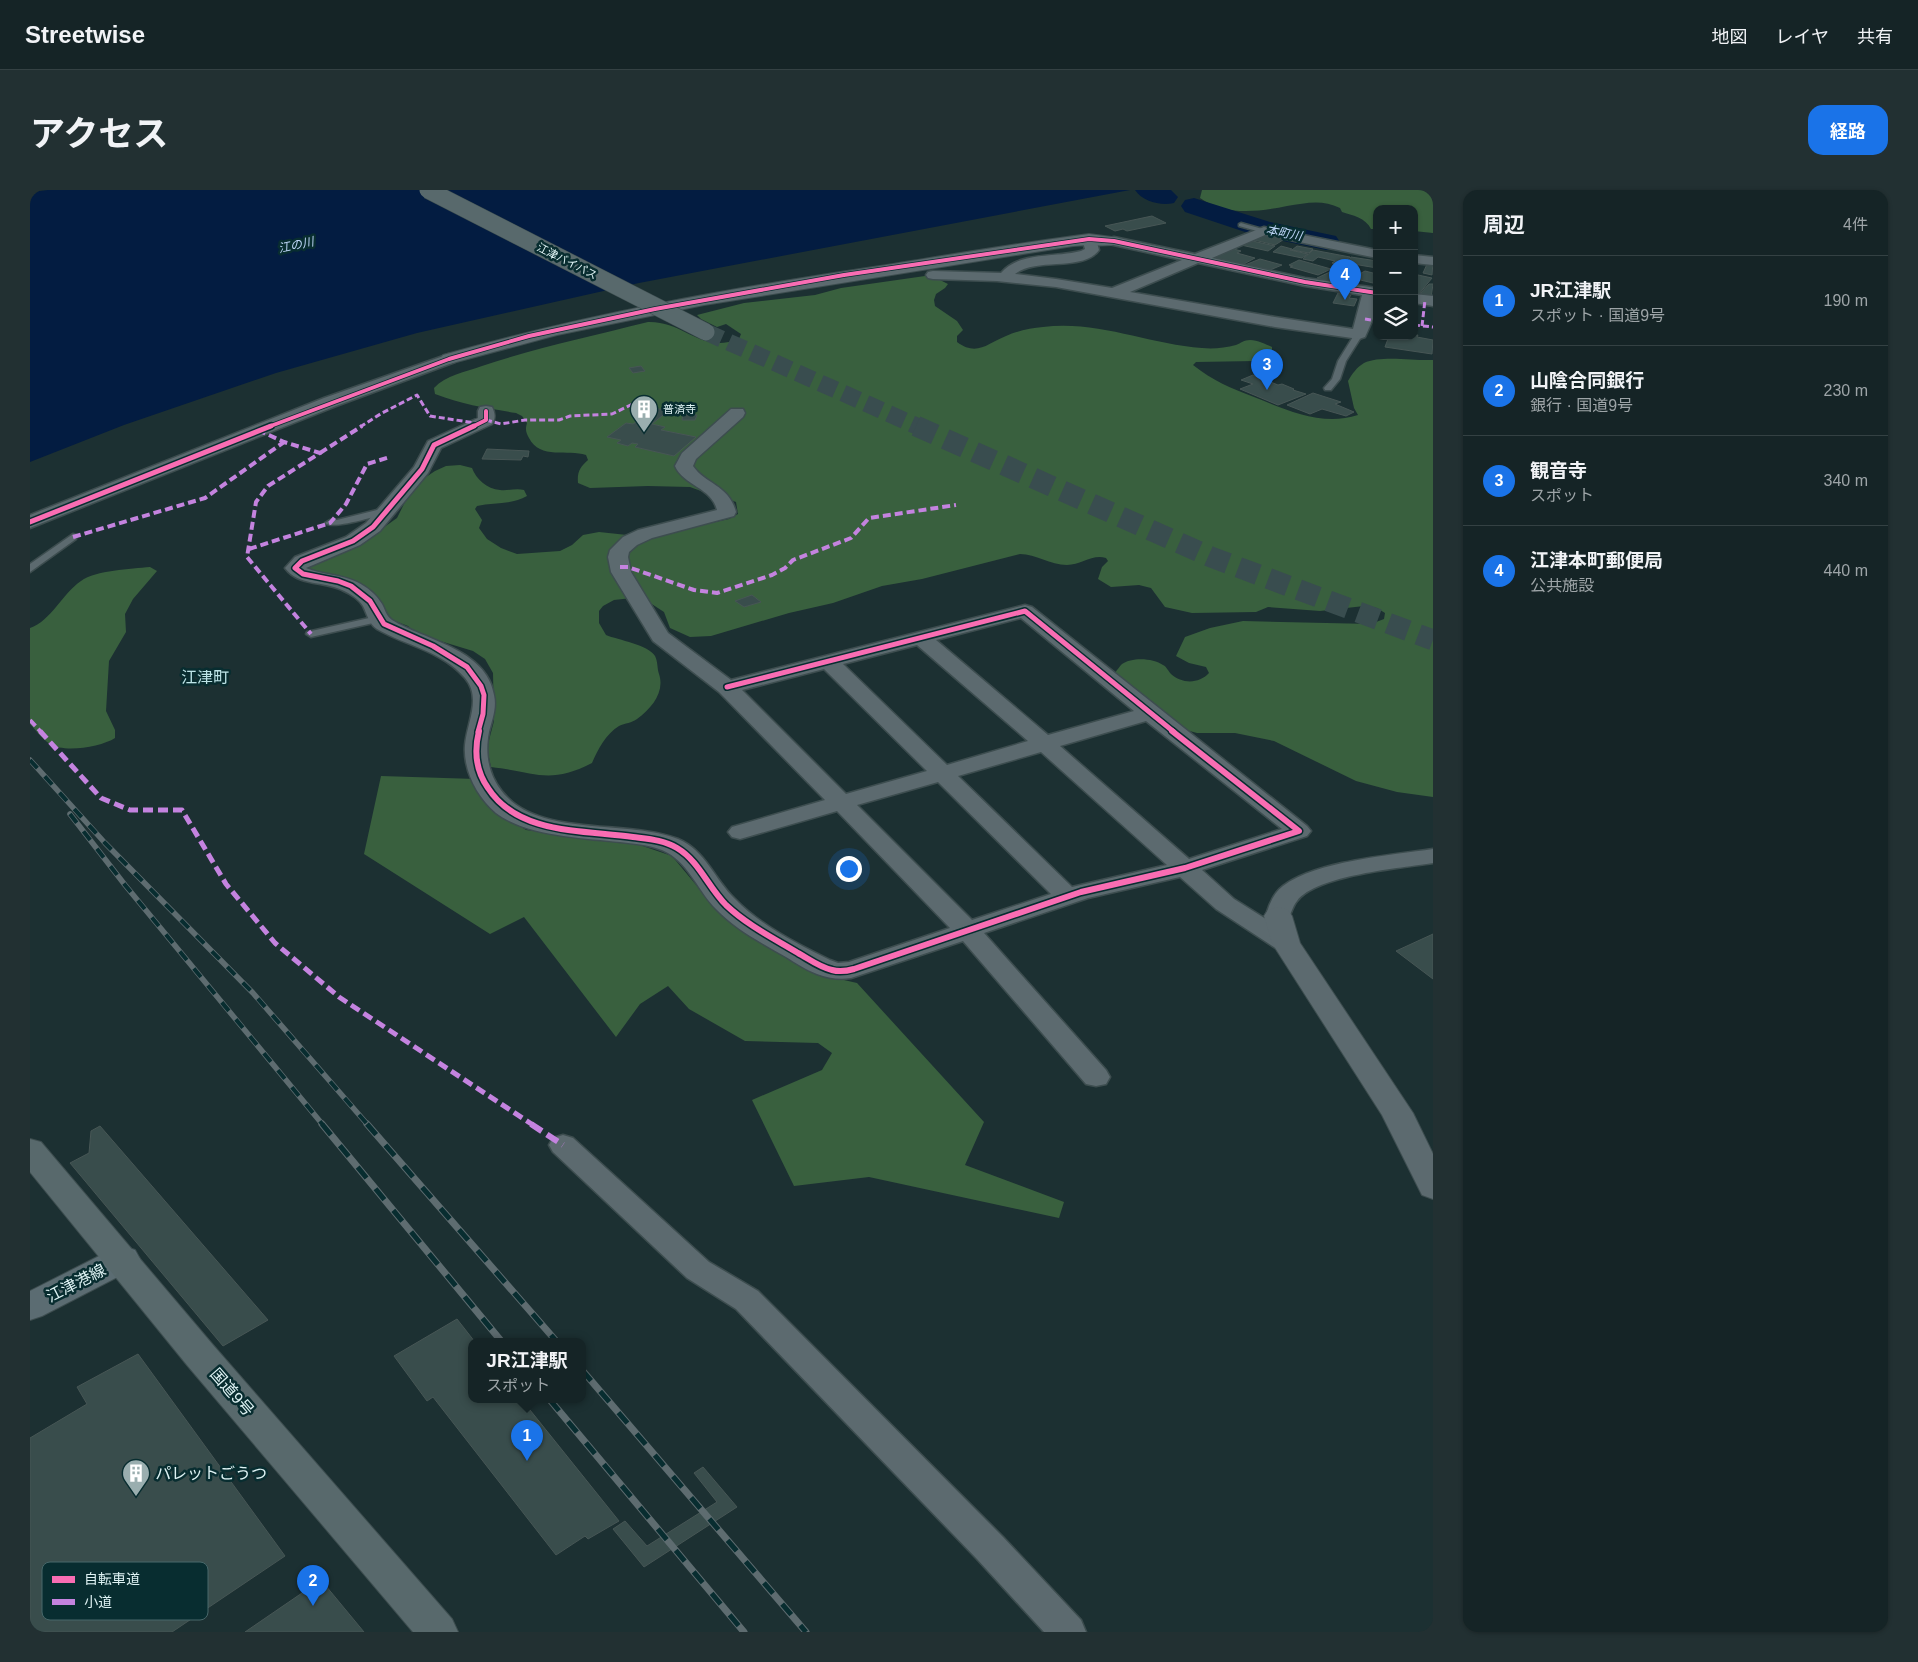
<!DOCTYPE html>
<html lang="ja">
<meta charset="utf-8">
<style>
:root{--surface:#152426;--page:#223032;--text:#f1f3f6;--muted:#9da4a7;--line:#344143;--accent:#1a73e8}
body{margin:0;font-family:Helvetica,"Noto Sans JP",sans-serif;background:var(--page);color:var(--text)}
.controls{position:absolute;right:15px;top:15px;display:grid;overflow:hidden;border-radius:10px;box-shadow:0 1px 4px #0004}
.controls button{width:45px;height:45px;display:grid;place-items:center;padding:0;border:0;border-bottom:1px solid var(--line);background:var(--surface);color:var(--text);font:25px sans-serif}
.you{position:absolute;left:818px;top:678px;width:18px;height:18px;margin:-12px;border:4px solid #fff;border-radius:50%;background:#1a73e8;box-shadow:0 0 0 8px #1a73e833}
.badge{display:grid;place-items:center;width:32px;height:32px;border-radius:50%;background:var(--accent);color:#fff;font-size:16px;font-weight:700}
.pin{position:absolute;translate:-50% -41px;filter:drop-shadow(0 1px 2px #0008)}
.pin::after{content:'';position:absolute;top:26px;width:18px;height:15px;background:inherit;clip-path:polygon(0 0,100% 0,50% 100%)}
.popup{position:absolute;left:438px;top:1148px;width:118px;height:65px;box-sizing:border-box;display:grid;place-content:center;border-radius:10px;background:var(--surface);filter:drop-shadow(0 1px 4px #0005);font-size:16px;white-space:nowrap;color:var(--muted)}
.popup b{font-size:19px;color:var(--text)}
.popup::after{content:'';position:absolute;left:50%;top:100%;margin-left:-10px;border:10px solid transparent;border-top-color:var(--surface)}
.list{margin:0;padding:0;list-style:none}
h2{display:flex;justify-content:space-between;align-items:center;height:65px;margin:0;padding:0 20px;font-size:21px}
h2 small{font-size:16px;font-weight:400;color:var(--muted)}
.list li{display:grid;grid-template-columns:32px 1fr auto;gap:15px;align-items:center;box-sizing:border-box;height:90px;padding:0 20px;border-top:1px solid var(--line)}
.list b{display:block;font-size:19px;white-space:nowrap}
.list p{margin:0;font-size:16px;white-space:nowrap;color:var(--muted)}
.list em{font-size:16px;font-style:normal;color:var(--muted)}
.icon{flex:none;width:28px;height:28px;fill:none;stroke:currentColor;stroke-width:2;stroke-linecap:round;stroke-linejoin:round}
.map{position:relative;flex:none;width:1403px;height:1442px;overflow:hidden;border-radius:15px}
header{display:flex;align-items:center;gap:30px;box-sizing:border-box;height:70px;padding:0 25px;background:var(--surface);border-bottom:1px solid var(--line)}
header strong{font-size:24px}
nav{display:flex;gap:28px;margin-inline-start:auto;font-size:18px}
.intro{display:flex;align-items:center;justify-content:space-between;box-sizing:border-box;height:120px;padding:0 30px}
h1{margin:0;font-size:35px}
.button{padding:12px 22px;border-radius:15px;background:var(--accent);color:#fff;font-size:18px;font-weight:700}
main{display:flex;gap:30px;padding:0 30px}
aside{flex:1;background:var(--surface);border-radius:15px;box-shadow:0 1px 4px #0004}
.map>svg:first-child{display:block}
</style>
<header>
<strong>Streetwise</strong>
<nav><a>地図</a><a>レイヤ</a><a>共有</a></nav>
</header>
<div class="intro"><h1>アクセス</h1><a class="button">経路</a></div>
<main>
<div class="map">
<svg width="1403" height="1442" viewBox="0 0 1403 1442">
<rect width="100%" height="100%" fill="#1c3032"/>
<g fill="#39603e">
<path d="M1172,0H1403V43L1384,41V19H1347V39H1341C1336,28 1322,25 1312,22L1310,18C1292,9 1276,13 1257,16C1228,22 1195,26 1170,8Z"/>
<path d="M895,86L904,87L918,94L915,98L906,104L904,110L905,116L927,131L933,140L927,146V152C947,167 958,153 976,146C987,141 1001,138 1013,137C1067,130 1118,154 1172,158C1183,159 1195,158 1206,155C1211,153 1214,150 1220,150C1228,150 1235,154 1242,157V163L1238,169L1225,171L1166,172L1163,175C1183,191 1201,198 1224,207C1257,220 1292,237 1328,225L1324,218L1318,191C1322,184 1327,177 1334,173C1351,165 1384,171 1403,170V607L1367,602L1326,591L1244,551L1205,543H1167L1145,537L1085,483C1087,480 1090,476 1092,474C1102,467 1123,468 1133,475C1137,477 1138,481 1141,484C1152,494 1169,494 1179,483L1176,477L1159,473L1146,466L1155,447L1180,438L1213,431L1341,434L1354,429L1355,423L1347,418L1334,416L1290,421L1238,417L1226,422L1162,423L1135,417L1121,398L1109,395L1081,397L1068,389L1072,377L1078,371L1076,368C1062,364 1051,375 1037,375C1020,375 1006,364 990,364L892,389L852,396L803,413L759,423L681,446L660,447L640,438L634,422L611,407L584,410L573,416L569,421V433L576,445C588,450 619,455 625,466C628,472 627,478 629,484C635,502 622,518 607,529C602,533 595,533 589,536C576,544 568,559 562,573C519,595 505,582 461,577L457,558L464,531L463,483L455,469L443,461L387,444L378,436L352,426L349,411L280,385L271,373L353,338L367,328L375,312L390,291L405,281L416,276L430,275L442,278C446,289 457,299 470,300C478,301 486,298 494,300L497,306C482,315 464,312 447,316L445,319L452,330L449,338L457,349L471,358L487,364L530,361L542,355L553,345L569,342L616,347L699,329L708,324L706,312L698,309L679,306L671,301L660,297L618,296L560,298L548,293C547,282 550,277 558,270L556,265C538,259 510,270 499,248C496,242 495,240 497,233L492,226L486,223C456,218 434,215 405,204L404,198C416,185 435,182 452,176C506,158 562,146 618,132C655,131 670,164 709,149L711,144L696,134L687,137L671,129L667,125L714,113L785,105L811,98Z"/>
<path d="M120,377L127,381L103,409L95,424L96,442L79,471L76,521L85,540V548C71,557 34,563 20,554C12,549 6,540 0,534V438C21,431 32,404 51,391C66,380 101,379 120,377Z"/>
<path d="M351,586L446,589L467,621L496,640L604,653L642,666L677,708L792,785L827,793L954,932L935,975L1034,1012L1029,1028L839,987L764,996L722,910L792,880L802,863L788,853L715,851L659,819L638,796L610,814L586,847L494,727L460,744L334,664Z"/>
</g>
<path fill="#031c41" d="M18,0H1100L609,93L387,143L246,183L94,235L0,272V2Z"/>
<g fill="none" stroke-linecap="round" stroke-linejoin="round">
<g fill="#031c41" fill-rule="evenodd">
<path d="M1105,0H1141L1148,7L1144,13C1131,16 1113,12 1105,0Z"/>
<path d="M1164,8L1240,32L1306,46L1310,52L1306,58L1296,60L1224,45L1155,22L1151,16L1155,10Z"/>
</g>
</g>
<g fill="#394d4c" stroke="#475655">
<path d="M1122,26L1136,33L1097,41L1093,39L1085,41L1075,36Z"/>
<path d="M1235,43L1256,48L1245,55L1224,50Z"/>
<path d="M1218,50L1245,56L1238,61L1211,55Z"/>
<path d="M1251,56L1262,59L1260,60L1278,64L1272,68L1243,62Z"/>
<path d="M1267,56L1283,59L1279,63L1262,60Z"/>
<path d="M1200,58L1211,61L1207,63L1225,68L1212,75L1176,68Z"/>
<path d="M1283,60L1320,67L1310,75L1302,73L1305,71L1288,67L1283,71L1273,69Z"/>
<path d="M1321,67L1347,71V78L1317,73Z"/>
<path d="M1230,69L1252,75L1240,80L1215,75Z"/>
<path d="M1269,70L1301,79L1288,85L1260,77L1263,76L1259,75Z"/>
<path d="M1398,72H1403L1402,85L1393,83Z"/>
<path d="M1335,81L1347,84V91L1343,93L1322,88Z"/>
<path d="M1300,82L1315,87L1303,93L1287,88Z"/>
<path d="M1388,85L1402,88L1389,104L1384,103V89Z"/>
<path d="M1399,94H1403L1401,108L1389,105Z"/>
<path d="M1308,103L1321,105L1319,108L1327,109L1324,116L1303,113Z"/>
<path d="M1384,145H1388L1387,147L1403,150L1402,164L1355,157L1359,146Z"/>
<path d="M611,176L615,181L603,183L599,178Z"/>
<path d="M1223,185L1248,195L1252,194L1264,199L1263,200L1276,204L1248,215L1210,199L1223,194L1211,190Z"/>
<path d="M1283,203L1311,212L1305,214L1324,222L1316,226L1292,219L1280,224L1257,215Z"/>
<path d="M620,217L638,221L622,234L635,237L631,240L666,247L644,266L605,257L608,254L602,253L598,256L587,253L591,250L577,247L596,233L603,234L609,230L604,229Z"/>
<path d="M653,224L667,225L665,230H652Z"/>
<path d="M457,259L499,261L498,267L493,266L491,270L452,269Z"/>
<path d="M722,405L731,412L714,417L705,411Z"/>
<path d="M1403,744V789L1366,761Z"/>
<path d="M70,936L238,1130L193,1156L40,973L59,963L61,941Z"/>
<path d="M427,1129L445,1152H442V1210H492L589,1331L558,1349L555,1346L526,1365L403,1207L397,1211L364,1166Z"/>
<path d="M108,1164L255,1366L142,1442H0V1248L57,1214L47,1197Z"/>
<path d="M673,1277L707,1317L614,1377L583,1339L595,1331L617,1356L687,1312L664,1283Z"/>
<path d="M291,1390L334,1442H215Z"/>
</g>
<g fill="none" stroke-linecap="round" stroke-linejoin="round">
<path stroke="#394d4f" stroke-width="17" stroke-dasharray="17 8" stroke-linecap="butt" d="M676,142L889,237"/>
<path stroke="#394d4f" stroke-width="21" stroke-dasharray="21 11" stroke-linecap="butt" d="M886,236L1181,367L1403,450"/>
<g stroke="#3d4d4f" stroke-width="3">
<g id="service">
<path d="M1211,33L1236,40L1237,41L1234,43L1209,36V34Z"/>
<path d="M1326,142L1333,144L1316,171L1310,189L1301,200H1295L1294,198L1302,189L1308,171Z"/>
<path d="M359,317L364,320L362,322C349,325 304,340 295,333L300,330H307Z"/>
<path d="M43,344L46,345V349L0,382V374Z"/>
<path d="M348,426L353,429L352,431L281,447L276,444L277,442Z"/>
</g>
</g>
<g stroke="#3d4d4f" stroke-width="3">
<g id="minor">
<path d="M1234,37L1347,60V68L1235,45L1182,68L1275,88L1347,98L1343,129L1335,147L1329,149L1245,137L1026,97L967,91L903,89L898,88L896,85L898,82L903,81L971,83C990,61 1025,68 1051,61L1055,59L1052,49L1059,45L1066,49L1069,60C1053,82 1007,67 985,84L1026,89L1082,98L1152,70L1079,54L1077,51L1079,48L1084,47L1165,64ZM1168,73L1275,96L1332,105L1323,139L1245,127L1100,102Z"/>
<path d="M1384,65L1403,67V75L1384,73Z"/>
<path d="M1384,104L1403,106V116L1384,113Z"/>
<path d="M419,164L425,166L427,169L425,172L306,216L0,338V325L294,208Z"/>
<path d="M456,216L462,217C465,223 466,228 462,234L411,258L398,283L350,341L330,355L276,378C292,385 311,384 327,392C337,397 346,404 352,414C355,419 356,426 362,430C394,450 457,459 464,505C467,518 462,530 459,542C454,567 460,591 478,608C516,646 600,630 648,649C675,660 685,690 705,709C730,735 767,754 800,770L808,773L819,772L920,738L807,621L710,649L702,647L698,642L702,637L795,610L689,502L623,451L581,382L578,367L580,360L593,347L608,340L687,320C682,298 653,295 645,276L652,263L701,219H713L715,223L713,227L666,269L663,276C675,294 699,295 706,322L704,326L622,348L607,355L599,362L598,367L601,382L638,443L701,490L995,415L1002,417L1277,636L1281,641L1277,646L1172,680L1204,709L1239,731L1235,726L1237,722C1240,712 1245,702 1253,696C1286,671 1362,665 1403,659V673C1372,678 1286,685 1267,711C1262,717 1261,725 1257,731L1248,734L1241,732L1265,747L1269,753L1265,759L1256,761L1247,759L1186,719L1150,687L1058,708L954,743L1076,880L1080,887L1076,894L1066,896L1056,894L933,751L821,788C809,790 798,788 787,784C776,780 766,773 756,767C732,753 706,740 686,719C669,702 660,676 638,663C624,655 606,654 590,652C553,648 496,646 466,623C447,607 433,580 435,555C437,532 452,508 435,488C411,460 376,456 347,439C339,434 337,424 333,416C329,409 319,403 312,400C294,391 268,396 255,378L265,367L316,347L336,333L384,277L398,251L448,228V221L450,217ZM991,428L1104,521L1018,545L906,450ZM887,455L998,551L917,575L813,474ZM794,479L897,581L816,604L712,500ZM1116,531L1252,639L1159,669L1030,556ZM1011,562L1137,675L1042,697L928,586ZM908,592L1021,704L942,730L827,615Z"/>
<path d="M533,945L543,948L679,1072L728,1101L973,1347L1051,1430L1056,1442H1014L947,1369L706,1119L657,1088L523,962L519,955L523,948Z"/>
</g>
</g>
<g stroke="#3d4d4f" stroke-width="2">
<g id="tertiary">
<path d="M1059,44L1089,48L1092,51L1089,54C1077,57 1058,54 1043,56L674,115L527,145L419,174L413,173L410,169L413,165C556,124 702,98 850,76C919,65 989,53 1059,44Z"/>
<path d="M1248,717L1258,720L1262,726L1270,753L1383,923L1403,964V1009L1392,1005L1352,925L1242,753L1234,726L1238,720Z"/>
</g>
</g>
<g stroke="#3d4d4f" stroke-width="2">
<path id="secondary" d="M93,1056L105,1060L110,1069L105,1078L12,1126L0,1130V1101L81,1060Z"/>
</g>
<g stroke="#3d4d4f" stroke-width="2">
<path id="trunk" d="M0,949L11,952L183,1155L422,1429L428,1442H383L157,1175L0,982Z"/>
</g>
<use href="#service" fill="#5c6a6f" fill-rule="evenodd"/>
<use href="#minor" fill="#5c6a6f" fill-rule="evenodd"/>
<use href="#tertiary" fill="#5c6a6f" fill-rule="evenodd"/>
<use href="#secondary" fill="#5b6c72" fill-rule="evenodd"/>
<use href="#trunk" fill="#58696c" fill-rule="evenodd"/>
<g stroke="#5e6c70" stroke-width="5.5">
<g id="rail-far1">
<path d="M0,570L75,653L223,803L338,935"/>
<path d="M40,624L95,695L293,935"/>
</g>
</g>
<g stroke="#5e6c70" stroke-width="7">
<g id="rail">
<path d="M292,934L472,1152"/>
<path d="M337,934L527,1152"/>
<path d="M552,1180L776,1442"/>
<path d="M520,1210L714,1442"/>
</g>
</g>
<use href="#rail-far1" stroke="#082d30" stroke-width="4" stroke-dasharray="11" stroke-linecap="butt"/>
<use href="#rail" stroke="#082d30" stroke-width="5" stroke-dasharray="14" stroke-linecap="butt"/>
<g stroke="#3d4d4f" stroke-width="18" stroke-linecap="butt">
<path id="trunk-bridge" d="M398,0L676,142"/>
</g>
<use href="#trunk-bridge" stroke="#58696c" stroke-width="17"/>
<g stroke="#c483df" stroke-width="3" stroke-dasharray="6 3" stroke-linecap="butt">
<path d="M1335,129L1347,131"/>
<path d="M1384,135L1403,137"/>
<path d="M1392,136L1395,110"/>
<path d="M456,230L471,234L495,230H529L540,226L582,224L613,209L622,208"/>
<path d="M330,237L352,223L387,205L400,226L445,233"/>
</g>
<g stroke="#c483df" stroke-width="4" stroke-dasharray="8 4" stroke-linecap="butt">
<path d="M228,240L254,252L290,263L238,296L226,312L217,367L281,444"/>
<path d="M290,263L332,236"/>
<path d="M43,347L175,308L254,252"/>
<path d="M219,359L300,333L316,314L337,274L360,267"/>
<path d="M590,377H598L664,400L687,403L742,385L755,378L763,370L821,348L839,328L926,315"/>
<path d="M0,530L11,542"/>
</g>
<path stroke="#c483df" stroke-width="5" stroke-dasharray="10 5" stroke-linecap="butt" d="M10,541L71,608L100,620H152L196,694L245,753L309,807L503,935"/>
<path stroke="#c483df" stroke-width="6" stroke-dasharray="13 6" stroke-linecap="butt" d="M501,934L533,955"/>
<g stroke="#082d30" stroke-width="5.5">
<g id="cycleway-far2">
<path d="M238,237L419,169L499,146L625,119L814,85L1059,49L1084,51L1275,92L1347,103"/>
<path d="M442,237L456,230V221"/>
</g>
</g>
<g stroke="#082d30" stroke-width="8">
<g id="cycleway-far1">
<path d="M444,236L404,255L392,279L343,337L323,351L272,371L265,378L273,384L308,391L321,396L340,411L354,434L403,456L437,477L451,496L454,505L453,524L448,542"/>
<path d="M0,332L241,236"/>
<path d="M697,497L995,421L1144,542"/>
</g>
</g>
<g stroke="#082d30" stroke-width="9">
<path id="cycleway" d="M449,541C444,561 446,581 458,598C488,645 555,640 603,647C618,649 634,650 647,658C669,671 678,697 696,715C717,735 743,748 768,763C779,769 789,777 802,780C809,782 817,781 824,779L1051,702L1155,678L1269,641L1142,541"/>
</g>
<use href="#cycleway-far2" stroke="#f96db3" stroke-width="4"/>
<use href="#cycleway-far1" stroke="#f96db3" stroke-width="5"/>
<use href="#cycleway" stroke="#f96db3" stroke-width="6"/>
</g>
<defs>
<g id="building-pin" transform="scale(1.4375)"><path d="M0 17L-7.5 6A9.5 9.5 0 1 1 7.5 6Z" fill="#9aaeaf" stroke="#082d30"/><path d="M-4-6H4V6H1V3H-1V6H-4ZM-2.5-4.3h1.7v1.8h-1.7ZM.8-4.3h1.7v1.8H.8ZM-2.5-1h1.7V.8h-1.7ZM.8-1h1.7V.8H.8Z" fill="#fff"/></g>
</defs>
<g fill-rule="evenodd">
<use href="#building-pin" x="614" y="219"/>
<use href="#building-pin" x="106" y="1283"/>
</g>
<g text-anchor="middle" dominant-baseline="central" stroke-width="5" stroke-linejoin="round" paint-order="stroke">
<g font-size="11" fill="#def2f3" stroke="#082d30">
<text transform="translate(537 71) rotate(27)">江津バイパス</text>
</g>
<g font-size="11" fill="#def2f3" stroke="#082d30" text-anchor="start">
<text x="633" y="219">普済寺</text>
</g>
<g font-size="12" font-style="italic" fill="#bed6f8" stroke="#082d30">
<text transform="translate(1254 43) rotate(11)">本町川</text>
<text transform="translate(266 55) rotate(-12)">江の川</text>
</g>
<g font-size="16" fill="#bde4e7" stroke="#082d30">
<text x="175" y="487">江津町</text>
</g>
<g font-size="16" fill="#def2f3" stroke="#082d30">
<text transform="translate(46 1093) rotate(-27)">江津港線</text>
<text transform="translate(202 1202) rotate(49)">国道9号</text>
</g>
<g font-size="16" fill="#def2f3" stroke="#082d30" text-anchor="start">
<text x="125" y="1283">パレットごうつ</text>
</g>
</g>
<rect x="12" y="1372" width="166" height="58" rx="8" fill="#082d30" stroke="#48686a" stroke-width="1"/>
<rect x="22" y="1386" width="23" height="7" fill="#f96db3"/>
<rect x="22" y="1409" width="23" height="6" fill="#c483df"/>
<g font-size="14" fill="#def2f3">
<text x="54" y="1394">自転車道</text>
<text x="54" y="1417">小道</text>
</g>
</svg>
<div class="controls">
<button>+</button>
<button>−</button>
<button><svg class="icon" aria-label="layers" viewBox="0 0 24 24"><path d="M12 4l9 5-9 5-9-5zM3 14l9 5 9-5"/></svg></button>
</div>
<div class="you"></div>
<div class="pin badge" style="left:497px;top:1271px">1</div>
<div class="popup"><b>JR江津駅</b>スポット</div>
<div class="pin badge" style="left:283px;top:1416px">2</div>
<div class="pin badge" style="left:1237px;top:200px">3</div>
<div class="pin badge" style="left:1315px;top:110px">4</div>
</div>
<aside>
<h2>周辺<small>4件</small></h2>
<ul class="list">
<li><span class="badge">1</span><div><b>JR江津駅</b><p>スポット · 国道9号</p></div><em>190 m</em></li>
<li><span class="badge">2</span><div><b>山陰合同銀行</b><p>銀行 · 国道9号</p></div><em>230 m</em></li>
<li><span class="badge">3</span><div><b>観音寺</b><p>スポット</p></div><em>340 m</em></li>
<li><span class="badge">4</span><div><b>江津本町郵便局</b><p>公共施設</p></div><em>440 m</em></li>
</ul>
</aside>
</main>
